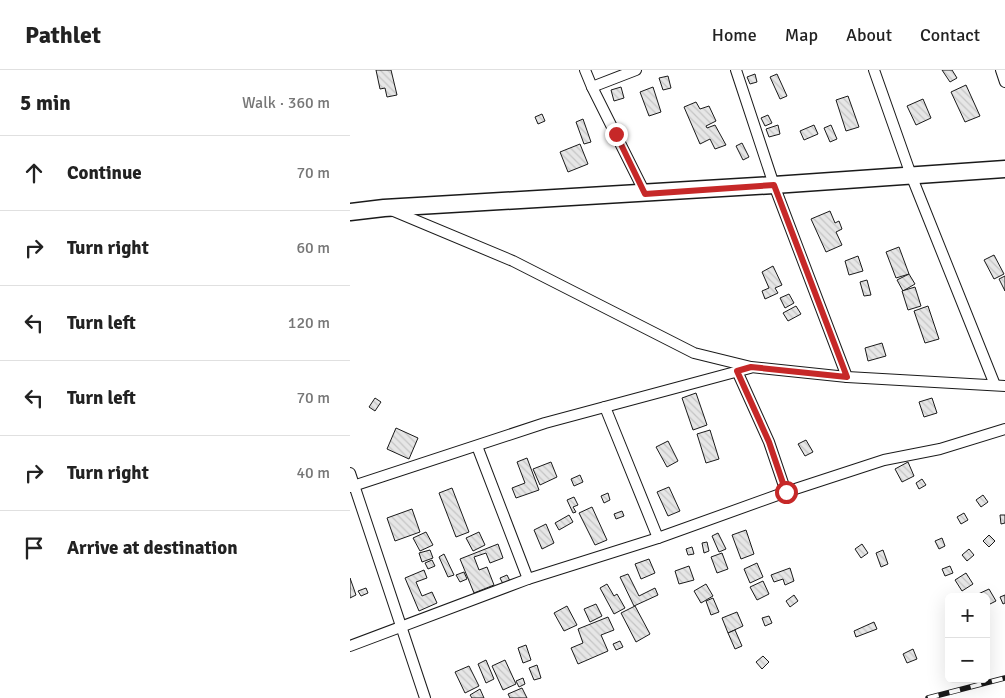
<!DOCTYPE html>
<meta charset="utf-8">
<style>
:root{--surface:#fff;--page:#f2f2f2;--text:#222;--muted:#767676;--line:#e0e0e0}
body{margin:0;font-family:Signika,sans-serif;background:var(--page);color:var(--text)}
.controls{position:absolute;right:15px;bottom:15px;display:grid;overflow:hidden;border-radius:8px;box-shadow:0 5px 20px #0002}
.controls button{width:45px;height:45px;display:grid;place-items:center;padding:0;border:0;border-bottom:1px solid var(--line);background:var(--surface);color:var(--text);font:25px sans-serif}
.stop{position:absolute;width:15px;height:15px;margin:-11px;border:4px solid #c62828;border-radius:50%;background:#fff}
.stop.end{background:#c62828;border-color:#fff;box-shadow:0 1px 5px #0008}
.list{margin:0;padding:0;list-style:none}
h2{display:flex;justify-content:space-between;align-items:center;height:65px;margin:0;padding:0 20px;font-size:21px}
h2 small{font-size:16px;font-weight:400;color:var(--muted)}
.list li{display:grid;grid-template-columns:32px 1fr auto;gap:15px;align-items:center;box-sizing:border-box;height:75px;padding:0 20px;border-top:1px solid var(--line)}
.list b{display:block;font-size:19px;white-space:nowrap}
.list em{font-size:16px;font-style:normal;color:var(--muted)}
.icon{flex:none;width:28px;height:28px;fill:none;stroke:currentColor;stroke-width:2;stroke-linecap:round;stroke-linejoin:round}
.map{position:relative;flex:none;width:655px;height:628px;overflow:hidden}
header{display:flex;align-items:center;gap:30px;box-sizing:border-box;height:70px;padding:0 25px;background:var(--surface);border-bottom:1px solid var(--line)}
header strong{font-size:24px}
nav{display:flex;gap:28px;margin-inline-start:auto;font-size:18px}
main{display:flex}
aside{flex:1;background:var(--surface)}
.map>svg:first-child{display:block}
</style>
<header>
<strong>Pathlet</strong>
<nav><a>Home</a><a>Map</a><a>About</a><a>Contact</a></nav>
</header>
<main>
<aside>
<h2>5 min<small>Walk · 360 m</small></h2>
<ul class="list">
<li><svg class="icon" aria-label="ahead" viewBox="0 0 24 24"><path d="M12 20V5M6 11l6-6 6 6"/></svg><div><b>Continue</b></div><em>70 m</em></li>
<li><svg class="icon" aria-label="right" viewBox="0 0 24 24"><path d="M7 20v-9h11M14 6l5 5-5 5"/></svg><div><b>Turn right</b></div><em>60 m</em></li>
<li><svg class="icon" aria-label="left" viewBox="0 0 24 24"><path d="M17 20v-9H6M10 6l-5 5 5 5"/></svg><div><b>Turn left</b></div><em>120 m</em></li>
<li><svg class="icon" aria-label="left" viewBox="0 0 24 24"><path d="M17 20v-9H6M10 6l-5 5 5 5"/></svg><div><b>Turn left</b></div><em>70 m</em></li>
<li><svg class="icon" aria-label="right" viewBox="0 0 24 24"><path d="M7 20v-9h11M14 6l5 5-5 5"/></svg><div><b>Turn right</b></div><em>40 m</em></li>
<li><svg class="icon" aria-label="arrive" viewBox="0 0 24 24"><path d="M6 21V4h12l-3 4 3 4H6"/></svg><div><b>Arrive at destination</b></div></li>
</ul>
</aside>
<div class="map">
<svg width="655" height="628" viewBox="0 0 655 628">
<defs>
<pattern id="building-back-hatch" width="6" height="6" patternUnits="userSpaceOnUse" patternTransform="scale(1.25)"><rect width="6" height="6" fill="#e6e6e6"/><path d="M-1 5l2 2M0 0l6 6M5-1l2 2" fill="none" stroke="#c5c5c5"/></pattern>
</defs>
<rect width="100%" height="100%" fill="#fff"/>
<g fill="url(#building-back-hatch)" stroke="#1a1a1a">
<path d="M26,0H41L47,25L37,27L35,18L30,19Z"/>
<path d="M592,0H602L607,8L600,12Z"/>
<path d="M405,4L407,12L400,14L397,7Z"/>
<path d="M427,4L437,26L430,29L420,7Z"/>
<path d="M318,6L321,18L313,20L309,8Z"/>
<path d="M616,15L630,46L615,52L601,22Z"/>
<path d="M271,17L274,28L264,31L261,20Z"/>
<path d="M303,17L311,42L299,46L290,22Z"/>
<path d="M498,26L509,57L496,61L486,30Z"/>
<path d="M573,29L581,48L566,55L557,36Z"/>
<path d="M346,32L350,39L359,36L366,51L356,56L357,58L365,55L376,75L365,79L360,69L350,74L334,37Z"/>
<path d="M192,44L195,51L188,54L185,47Z"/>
<path d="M418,45L422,53L415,56L411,48Z"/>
<path d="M233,49L241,72L234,74L226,52Z"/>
<path d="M428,55L430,64L419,67L416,59Z"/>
<path d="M464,55L468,64L454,70L450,61Z"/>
<path d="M481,55L487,69L480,72L474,58Z"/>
<path d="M392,73L399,87L393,90L386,76Z"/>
<path d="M230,74L238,94L218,102L210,82Z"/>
<path d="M480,141L485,153L489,151L492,159L486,162L492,175L476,182L461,149Z"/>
<path d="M549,177L559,204L546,208L536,182Z"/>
<path d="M644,185L654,204L644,209L634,190Z"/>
<path d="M508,186L513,201L499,205L495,191Z"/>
<path d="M423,196L432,215L425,218L428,223L415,229L412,221L419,218L412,202Z"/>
<path d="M559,204L565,214L553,221L547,210Z"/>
<path d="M655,206V221L649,209Z"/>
<path d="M517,210L521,225L514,226L510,212Z"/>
<path d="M565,217L571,236L558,240L552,221Z"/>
<path d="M439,224L444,233L435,238L430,228Z"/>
<path d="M446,236L451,244L438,251L433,243Z"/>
<path d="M578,236L589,269L575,273L564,241Z"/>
<path d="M532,273L536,286L518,291L515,278Z"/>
<path d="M346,323L357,355L343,360L332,328Z"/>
<path d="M25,328L31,332L25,341L19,337Z"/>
<path d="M582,328L587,343L574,347L569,332Z"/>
<path d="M46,358L68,368L59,389L37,379Z"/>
<path d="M360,360L369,389L356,393L347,364Z"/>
<path d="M456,370L463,382L455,386L448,374Z"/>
<path d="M318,371L328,391L317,397L306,377Z"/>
<path d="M177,388L189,420L166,428L162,418L175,413L167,392Z"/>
<path d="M201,392L207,407L190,415L183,399Z"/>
<path d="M558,392L564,406L552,412L545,399Z"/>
<path d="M230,405L233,412L224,416L221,409Z"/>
<path d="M572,409L576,415L569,419L566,413Z"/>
<path d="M319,417L330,441L318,446L307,422Z"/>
<path d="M102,418L119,462L106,467L89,423Z"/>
<path d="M258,423L260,430L254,433L251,426Z"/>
<path d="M633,425L638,432L631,437L626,430Z"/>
<path d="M224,427L228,435L223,437L226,442L223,443L217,430Z"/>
<path d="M242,437L257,470L245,475L229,443Z"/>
<path d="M62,439L70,462L45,471L37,448Z"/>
<path d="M272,441L274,446L266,449L264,444Z"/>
<path d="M614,443L618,450L611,454L607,447Z"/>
<path d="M219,445L223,452L209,460L205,453Z"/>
<path d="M650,445H655V453L651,454Z"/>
<path d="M196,454L204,473L192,479L184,460Z"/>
<path d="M396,460L404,484L391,489L382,465Z"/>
<path d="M76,462L83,475L70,481L63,468Z"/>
<path d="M129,462L135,475L123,481L116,468Z"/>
<path d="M368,463L376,479L369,482L362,466Z"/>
<path d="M639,465L645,471L639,477L633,471Z"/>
<path d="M592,468L595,476L589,479L585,471Z"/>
<path d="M357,472L359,481L354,483L352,473Z"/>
<path d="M148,474L153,488L140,493L136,483L124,487L129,500L137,497L144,515L124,523L110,489Z"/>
<path d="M512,474L518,483L511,488L505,479Z"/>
<path d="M342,477L344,484L338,485L336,479Z"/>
<path d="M619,479L624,485L617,491L612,485Z"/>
<path d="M80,480L83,488L72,492L69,483Z"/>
<path d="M533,480L538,494L531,497L526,483Z"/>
<path d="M372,483L378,499L367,503L361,487Z"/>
<path d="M94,484L104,505L98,507L89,487Z"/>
<path d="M299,489L305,503L291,509L285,494Z"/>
<path d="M82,490L85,496L78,499L75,493Z"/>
<path d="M407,493L413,507L400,513L394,499Z"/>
<path d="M339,496L344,510L329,514L325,501Z"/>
<path d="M600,496L603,503L595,506L592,499Z"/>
<path d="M440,498L444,511L435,515L433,509L424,512L421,505Z"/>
<path d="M74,500L77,508L66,512L72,526L82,522L87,533L69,541L55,508Z"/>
<path d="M114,502L117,509L110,512L106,505Z"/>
<path d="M616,503L623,514L612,521L605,510Z"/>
<path d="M278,504L289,526L305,518L308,525L284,536L270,507Z"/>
<path d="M157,505L160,511L153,514L150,508Z"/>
<path d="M0,508L6,525L0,528Z"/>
<path d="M413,511L419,524L407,530L400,517Z"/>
<path d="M257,514L264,526L267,524L275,538L264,544L250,518Z"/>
<path d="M356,514L363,526L351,533L344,521Z"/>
<path d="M16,518L18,523L11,526L8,521Z"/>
<path d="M639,519L646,531L636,536V527L626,525Z"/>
<path d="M444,525L448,531L440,537L436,531Z"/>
<path d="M655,525V533L653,534L650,527Z"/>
<path d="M363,528L369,542L361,545L356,531Z"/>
<path d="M246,534L252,546L240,552L234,539Z"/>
<path d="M217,536L227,555L214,561L204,543Z"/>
<path d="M285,536L300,564L286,572L271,543Z"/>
<path d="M387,542L393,556L378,563L372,548Z"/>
<path d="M419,546L422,553L415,556L412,548Z"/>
<path d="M258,547L264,560L251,565L258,581L228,594L221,578L233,573L228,559Z"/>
<path d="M524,552L527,559L506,567L504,561Z"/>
<path d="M385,560L392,576L385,579L378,563Z"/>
<path d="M270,571L273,577L266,580L263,574Z"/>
<path d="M176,575L181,590L173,593L168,578Z"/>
<path d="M563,579L567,589L557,593L553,584Z"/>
<path d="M413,586L419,592L412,599L406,592Z"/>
<path d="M136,590L144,609L136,613L128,594Z"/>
<path d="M155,590L166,614L153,620L142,596Z"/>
<path d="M187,595L191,608L184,610L179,598Z"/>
<path d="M119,596L129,616L115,623L105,602Z"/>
<path d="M173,608L175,614L169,617L166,611Z"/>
<path d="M172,618L177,628H160L158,624Z"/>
<path d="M130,619L134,628H122L120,625Z"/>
</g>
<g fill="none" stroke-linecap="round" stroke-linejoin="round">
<g stroke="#1a1a1a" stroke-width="12">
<g id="minor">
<path d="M235,0L242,17L295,123"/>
<path d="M386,0L424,115L497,307"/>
<path d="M524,0L561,105L645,315"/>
<path d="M651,0L655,12"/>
<path d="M242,17L286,0"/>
<path d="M41,140L163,191L344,283L401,297L497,307L655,316"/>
<path d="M387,301L419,372L436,422"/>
<path d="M255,337L308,468"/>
<path d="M127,376L178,509"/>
<path d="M0,403L75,628"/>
<path d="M0,417L195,353L400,298"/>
<path d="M0,576L178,509L308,468L436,422L534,390L590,379L655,359"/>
</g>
</g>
<g stroke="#1a1a1a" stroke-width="19">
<path id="primary" d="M0,142L34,138L424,115L655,99"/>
</g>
<use href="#minor" stroke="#fff" stroke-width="10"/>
<use href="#primary" stroke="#fff" stroke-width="16"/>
<g stroke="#1a1a1a" stroke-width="5.5">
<path id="rail" d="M578,628L655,608"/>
</g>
<use href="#rail" stroke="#fff" stroke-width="4" stroke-dasharray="11" stroke-linecap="butt"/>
</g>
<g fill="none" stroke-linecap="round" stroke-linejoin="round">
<path stroke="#c62828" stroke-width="6" d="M266,64L295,124L424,115L497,307L401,297L387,301L419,372L436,422"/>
</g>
</svg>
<div class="controls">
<button>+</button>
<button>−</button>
</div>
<div class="stop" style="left:436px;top:422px"></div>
<div class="stop end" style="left:266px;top:64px"></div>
</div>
</main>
